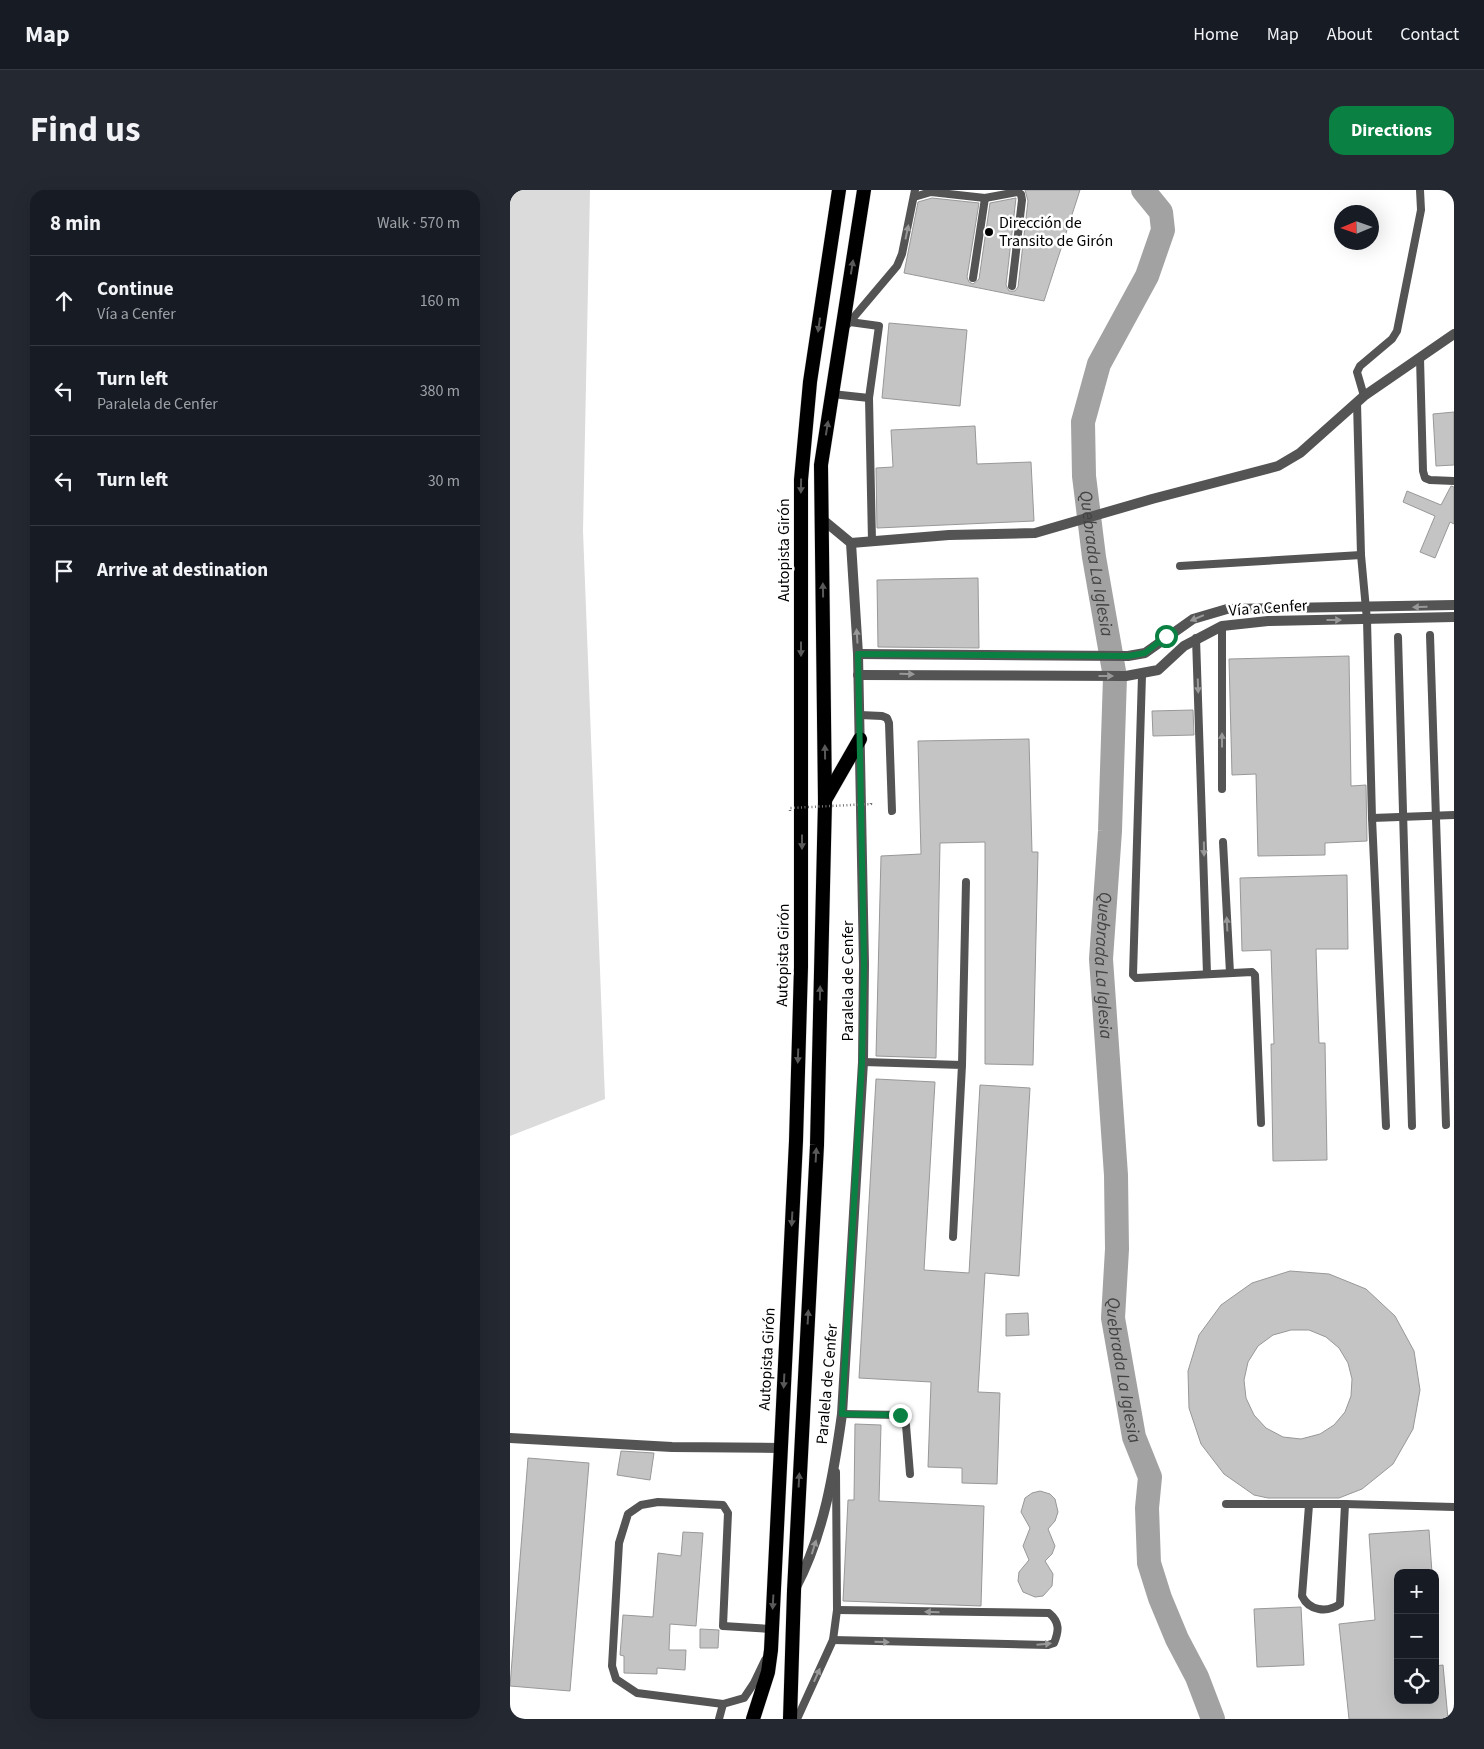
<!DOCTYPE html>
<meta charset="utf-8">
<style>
:root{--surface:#171b24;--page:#242831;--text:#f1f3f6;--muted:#9ea1a6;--line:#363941;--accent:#0b8043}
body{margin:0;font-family:"Source Sans 3",sans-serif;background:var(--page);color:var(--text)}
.controls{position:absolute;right:15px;bottom:15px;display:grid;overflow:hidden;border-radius:10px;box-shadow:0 5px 20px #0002}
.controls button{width:45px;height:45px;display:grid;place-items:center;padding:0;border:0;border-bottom:1px solid var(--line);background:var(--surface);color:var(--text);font:25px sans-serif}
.compass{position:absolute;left:824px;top:15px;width:45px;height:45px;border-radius:50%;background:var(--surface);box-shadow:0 5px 20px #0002;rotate:268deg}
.stop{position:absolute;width:15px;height:15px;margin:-11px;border:4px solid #0b8043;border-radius:50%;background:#fff}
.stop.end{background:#0b8043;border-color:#fff;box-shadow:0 1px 5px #0008}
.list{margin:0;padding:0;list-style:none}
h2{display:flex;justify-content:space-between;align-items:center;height:65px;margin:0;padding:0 20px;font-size:21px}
h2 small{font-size:16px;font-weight:400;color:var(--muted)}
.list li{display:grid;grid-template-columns:32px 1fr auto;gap:15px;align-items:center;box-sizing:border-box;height:90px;padding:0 20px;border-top:1px solid var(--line)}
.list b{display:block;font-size:19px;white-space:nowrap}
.list p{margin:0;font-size:16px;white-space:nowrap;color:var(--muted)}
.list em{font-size:16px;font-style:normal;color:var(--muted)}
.icon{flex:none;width:28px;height:28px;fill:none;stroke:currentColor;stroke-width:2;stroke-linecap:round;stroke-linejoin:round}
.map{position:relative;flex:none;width:944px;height:1529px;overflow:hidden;border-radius:15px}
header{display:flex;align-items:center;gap:30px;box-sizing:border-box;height:70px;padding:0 25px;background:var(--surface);border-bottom:1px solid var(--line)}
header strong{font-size:24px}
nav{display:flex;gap:28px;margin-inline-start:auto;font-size:18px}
.intro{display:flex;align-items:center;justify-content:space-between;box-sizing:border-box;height:120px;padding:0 30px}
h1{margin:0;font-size:35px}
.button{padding:12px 22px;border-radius:15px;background:var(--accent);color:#fff;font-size:18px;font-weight:700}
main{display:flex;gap:30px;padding:0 30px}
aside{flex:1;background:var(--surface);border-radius:15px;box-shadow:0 5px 20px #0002}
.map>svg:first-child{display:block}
</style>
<header>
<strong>Map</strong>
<nav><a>Home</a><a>Map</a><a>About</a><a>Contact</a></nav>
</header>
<div class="intro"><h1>Find us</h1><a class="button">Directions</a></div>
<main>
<aside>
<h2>8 min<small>Walk · 570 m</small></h2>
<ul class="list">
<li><svg class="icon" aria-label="ahead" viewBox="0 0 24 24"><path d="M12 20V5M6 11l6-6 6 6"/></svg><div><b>Continue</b><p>Vía a Cenfer</p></div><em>160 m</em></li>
<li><svg class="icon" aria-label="left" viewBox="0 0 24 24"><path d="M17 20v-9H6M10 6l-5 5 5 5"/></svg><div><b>Turn left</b><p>Paralela de Cenfer</p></div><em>380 m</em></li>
<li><svg class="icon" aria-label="left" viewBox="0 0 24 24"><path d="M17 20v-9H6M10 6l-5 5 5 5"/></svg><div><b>Turn left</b></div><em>30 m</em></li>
<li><svg class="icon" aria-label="arrive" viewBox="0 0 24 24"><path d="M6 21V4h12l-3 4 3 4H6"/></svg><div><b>Arrive at destination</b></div></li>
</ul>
</aside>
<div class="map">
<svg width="944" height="1529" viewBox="0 0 944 1529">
<rect width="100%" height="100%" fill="#fff"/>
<path fill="#dbdbdb" d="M0,0H80L73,341L95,909L0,946Z"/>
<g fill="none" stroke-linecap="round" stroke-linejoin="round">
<path stroke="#a2a2a2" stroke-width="24" id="s1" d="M633,0L651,22L653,40L637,86L589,174L573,232L574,286L584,367L605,487L600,641L591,769L606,985L607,1059L603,1128L624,1247L640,1287L637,1318L639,1373L650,1408L667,1449L687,1487L703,1529"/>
</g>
<g fill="#c4c4c4" stroke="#989898" fill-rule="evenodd">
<path d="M515,0H570L534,111L394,83L408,12L422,8L469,13L457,87L459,92L463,94L469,89L480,13L506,8L496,95L499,101H505L508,97L518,11Z"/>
<path d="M379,133L457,140L450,216L372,208Z"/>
<path d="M944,222V275L926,276L923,224Z"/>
<path d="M465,236L467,274L521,272L524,331L367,338L366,278L383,277L381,240Z"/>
<path d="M941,296L944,297V334L940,332L925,368L910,362L925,326L893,312L897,301L931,315Z"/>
<path d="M468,388L469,458L368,457L367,390Z"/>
<path d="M839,466L841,596L856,595L857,651L815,653V665L748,666L746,584L722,585L719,469Z"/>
<path d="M683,520L684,545L643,546L642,521Z"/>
<path d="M519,549L522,662H528L523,875L475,874V652L430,653L426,868L366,866L371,666L411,664L408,551Z"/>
<path d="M837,685L838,759H806L809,853H815L817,970L763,971L761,854H764L761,760L732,761L730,688Z"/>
<path d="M366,889L425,892L414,1080L459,1083L470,895L520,898L509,1086L475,1083L468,1202L490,1203L487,1294L452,1293V1278L418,1277L421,1192L349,1188Z"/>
<path d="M780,1081L819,1084L856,1099L885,1126L904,1161L910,1200L903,1239L883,1274L852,1299L829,1308H758L744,1305L714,1284L691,1254L679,1218L678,1181L689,1145L711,1115L742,1093ZM781,1140H799L816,1147L829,1158L838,1173L842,1189L841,1206L835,1222L824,1235L810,1244L791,1249L773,1247L756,1238L744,1225L736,1208L734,1190L738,1172L748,1156L763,1145Z"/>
<path d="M518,1123L519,1145L496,1146V1124Z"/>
<path d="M345,1234L371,1235L369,1311L474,1316L471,1416L333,1411L338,1310H344Z"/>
<path d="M111,1261L144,1263L140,1290L107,1285Z"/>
<path d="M18,1268L79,1273L60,1501L0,1496Z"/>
<path d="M530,1301L540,1304L545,1309L548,1322L545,1331L538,1339L545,1356L542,1364L535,1371L543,1384L542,1396L533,1406L525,1407L513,1402L508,1391L509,1382L519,1370L513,1356L520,1338L511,1322L515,1308L522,1303Z"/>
<path d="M919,1340L922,1383H888V1510H925V1476L933,1475L938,1529H839L829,1434L865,1430L859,1344Z"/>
<path d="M173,1342L193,1343L186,1436L160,1434L159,1460H176L175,1480L147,1478V1484L114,1483V1466L110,1465L113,1425L143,1427L148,1363L171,1366Z"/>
<path d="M791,1417L794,1475L747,1477L744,1419Z"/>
<path d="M190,1439L209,1440L208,1458H190Z"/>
</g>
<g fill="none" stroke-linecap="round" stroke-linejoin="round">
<g stroke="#dbdbdb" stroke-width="15">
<g id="trunk">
<path d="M315,610L350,549"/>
<path d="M243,1529L258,1482L261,1460L286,951L291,777V290L300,192L329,0"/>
<path d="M280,1529L284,1401L307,955L315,611L311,275L354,0"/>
</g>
</g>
<g stroke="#545454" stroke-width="8">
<path d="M404,7L421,2L475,8L507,2L511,4L512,10L502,96"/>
<path d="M463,88L475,8"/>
<path d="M340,132L369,136L359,208L362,351"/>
<path d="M338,134L387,76L392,64L405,0"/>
<path d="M910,168L913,281L915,288L920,290L944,291"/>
<path d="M322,204L359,208"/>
<path d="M854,206L847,182L850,176L882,149L887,141L911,20L910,0"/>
<path d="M847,213L851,365L857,430L862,628L876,936"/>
<path d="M670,376L851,365"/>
<path d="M920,445L936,935"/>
<path d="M888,447L902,936"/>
<path d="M686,448L697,784"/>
<path d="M632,485L623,785L626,788L742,782L745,785L751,933"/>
<path d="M350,525L372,526L377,528L379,533L382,621"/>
<path d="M712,599V436"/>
<path d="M862,628L944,625"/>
<path d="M713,652L720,783"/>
<path d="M353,872L452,875L443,1047"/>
<path d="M452,875L456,692"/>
<path d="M332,1224L390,1225L396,1235L400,1284"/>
<path d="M716,1314H835L944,1317"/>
<path d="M799,1315L792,1406C799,1421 817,1423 830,1414L835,1314"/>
<path d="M323,1450L538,1455L544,1453C549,1441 550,1432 539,1423L327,1420"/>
<path d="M255,1470L244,1493L234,1508L213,1514L127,1503L106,1489L102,1476L109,1353L118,1324L131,1315L148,1312L213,1315L218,1323L213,1436L262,1439"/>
<path d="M209,1529L213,1514"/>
<path d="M287,1529L323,1450L327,1420L326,1282"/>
</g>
<g stroke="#545454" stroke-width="10">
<path d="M341,353L439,345L525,343L642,309L768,276L790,263L854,206L944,144"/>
<path d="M348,464L618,466L635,463L683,429L717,419L944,415"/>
<path d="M348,485L616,486L648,480L674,456L712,436L758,431L944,427"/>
<path d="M0,1248L162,1257L270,1258"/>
<path d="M286,1397C314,1344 324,1282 332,1224L353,872L354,774L348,464L341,353L312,329"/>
</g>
<use href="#trunk" stroke="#000" stroke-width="14"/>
<path stroke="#767676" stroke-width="2.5" stroke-dasharray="1 2.5" stroke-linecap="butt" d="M280,621V618L361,614V612"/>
</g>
<defs><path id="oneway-solid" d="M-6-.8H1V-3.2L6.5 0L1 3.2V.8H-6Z" transform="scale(1.25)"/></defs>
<g fill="#989898">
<use href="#oneway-solid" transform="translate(397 42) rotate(-78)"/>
<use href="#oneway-solid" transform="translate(910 417) rotate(179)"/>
<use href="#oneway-solid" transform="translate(687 428) rotate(157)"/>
<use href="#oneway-solid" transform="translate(824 430)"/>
<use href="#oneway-solid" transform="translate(347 446) rotate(-94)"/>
<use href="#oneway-solid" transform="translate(397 484) rotate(1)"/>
<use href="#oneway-solid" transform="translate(596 486)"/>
<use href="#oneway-solid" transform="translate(688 496) rotate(88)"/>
<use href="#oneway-solid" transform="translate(712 550) rotate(-90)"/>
<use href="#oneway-solid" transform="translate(694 659) rotate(89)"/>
<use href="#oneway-solid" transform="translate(717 734) rotate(-93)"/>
<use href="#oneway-solid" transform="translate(304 1357) rotate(-73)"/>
<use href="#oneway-solid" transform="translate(422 1422) rotate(-179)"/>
<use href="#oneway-solid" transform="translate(372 1452) rotate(1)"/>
<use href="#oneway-solid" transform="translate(534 1454) rotate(-5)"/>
<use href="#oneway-solid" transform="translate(307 1485) rotate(-66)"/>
</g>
<g fill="#595959">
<use href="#oneway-solid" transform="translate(342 77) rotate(-81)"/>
<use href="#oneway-solid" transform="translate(309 135) rotate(98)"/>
<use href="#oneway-solid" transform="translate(317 238) rotate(-81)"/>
<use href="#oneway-solid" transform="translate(291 296) rotate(91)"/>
<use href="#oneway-solid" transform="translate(313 400) rotate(-91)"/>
<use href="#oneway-solid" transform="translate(291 459) rotate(90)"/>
<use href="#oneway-solid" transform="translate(315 562) rotate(-91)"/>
<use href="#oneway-solid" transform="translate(292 652) rotate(90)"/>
<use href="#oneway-solid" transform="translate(310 803) rotate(-89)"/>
<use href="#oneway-solid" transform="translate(288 866) rotate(92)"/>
<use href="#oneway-solid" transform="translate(306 965) rotate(-87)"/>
<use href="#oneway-solid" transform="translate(282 1029) rotate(93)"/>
<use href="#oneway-solid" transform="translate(298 1127) rotate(-87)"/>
<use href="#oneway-solid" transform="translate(274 1191) rotate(93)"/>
<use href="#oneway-solid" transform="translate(289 1290) rotate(-87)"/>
<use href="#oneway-solid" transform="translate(263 1412) rotate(93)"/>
</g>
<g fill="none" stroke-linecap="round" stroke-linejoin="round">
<path stroke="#0b8043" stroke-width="6" d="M390,1225L332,1224L352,872L354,774L348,464L618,466L635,463L656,446"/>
</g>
<circle fill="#000" stroke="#fff" stroke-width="2" cx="479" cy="42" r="5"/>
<g text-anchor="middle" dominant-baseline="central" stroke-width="5" stroke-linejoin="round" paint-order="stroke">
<g font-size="16" fill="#000" stroke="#fff" text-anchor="start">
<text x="489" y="33">Dirección de<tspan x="489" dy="18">Transito de Girón</tspan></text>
</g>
<g font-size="16" fill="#000" stroke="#fff">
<text transform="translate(274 360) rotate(-90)">Autopista Girón</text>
<text transform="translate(758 418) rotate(-4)">Vía a Cenfer</text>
<text transform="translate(273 765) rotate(-89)">Autopista Girón</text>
<text transform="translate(338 791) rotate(-90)">Paralela de Cenfer</text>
<text transform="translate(257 1169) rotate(-87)">Autopista Girón</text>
<text transform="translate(317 1194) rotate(-85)">Paralela de Cenfer</text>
</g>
<g font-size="18" font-style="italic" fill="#434343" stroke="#fff">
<text stroke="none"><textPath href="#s1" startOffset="398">Quebrada La Iglesia</textPath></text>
<text stroke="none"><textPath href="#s1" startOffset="802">Quebrada La Iglesia</textPath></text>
<text stroke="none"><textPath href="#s1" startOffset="1208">Quebrada La Iglesia</textPath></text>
</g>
</g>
</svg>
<div class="controls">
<button>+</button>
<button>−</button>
<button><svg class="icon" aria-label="locate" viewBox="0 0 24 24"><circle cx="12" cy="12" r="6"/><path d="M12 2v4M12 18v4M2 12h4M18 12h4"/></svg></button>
</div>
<svg class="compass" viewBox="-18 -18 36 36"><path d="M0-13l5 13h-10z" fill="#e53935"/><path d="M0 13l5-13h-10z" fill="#9ea1a6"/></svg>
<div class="stop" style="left:656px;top:446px"></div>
<div class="stop end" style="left:390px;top:1225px"></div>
</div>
</main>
